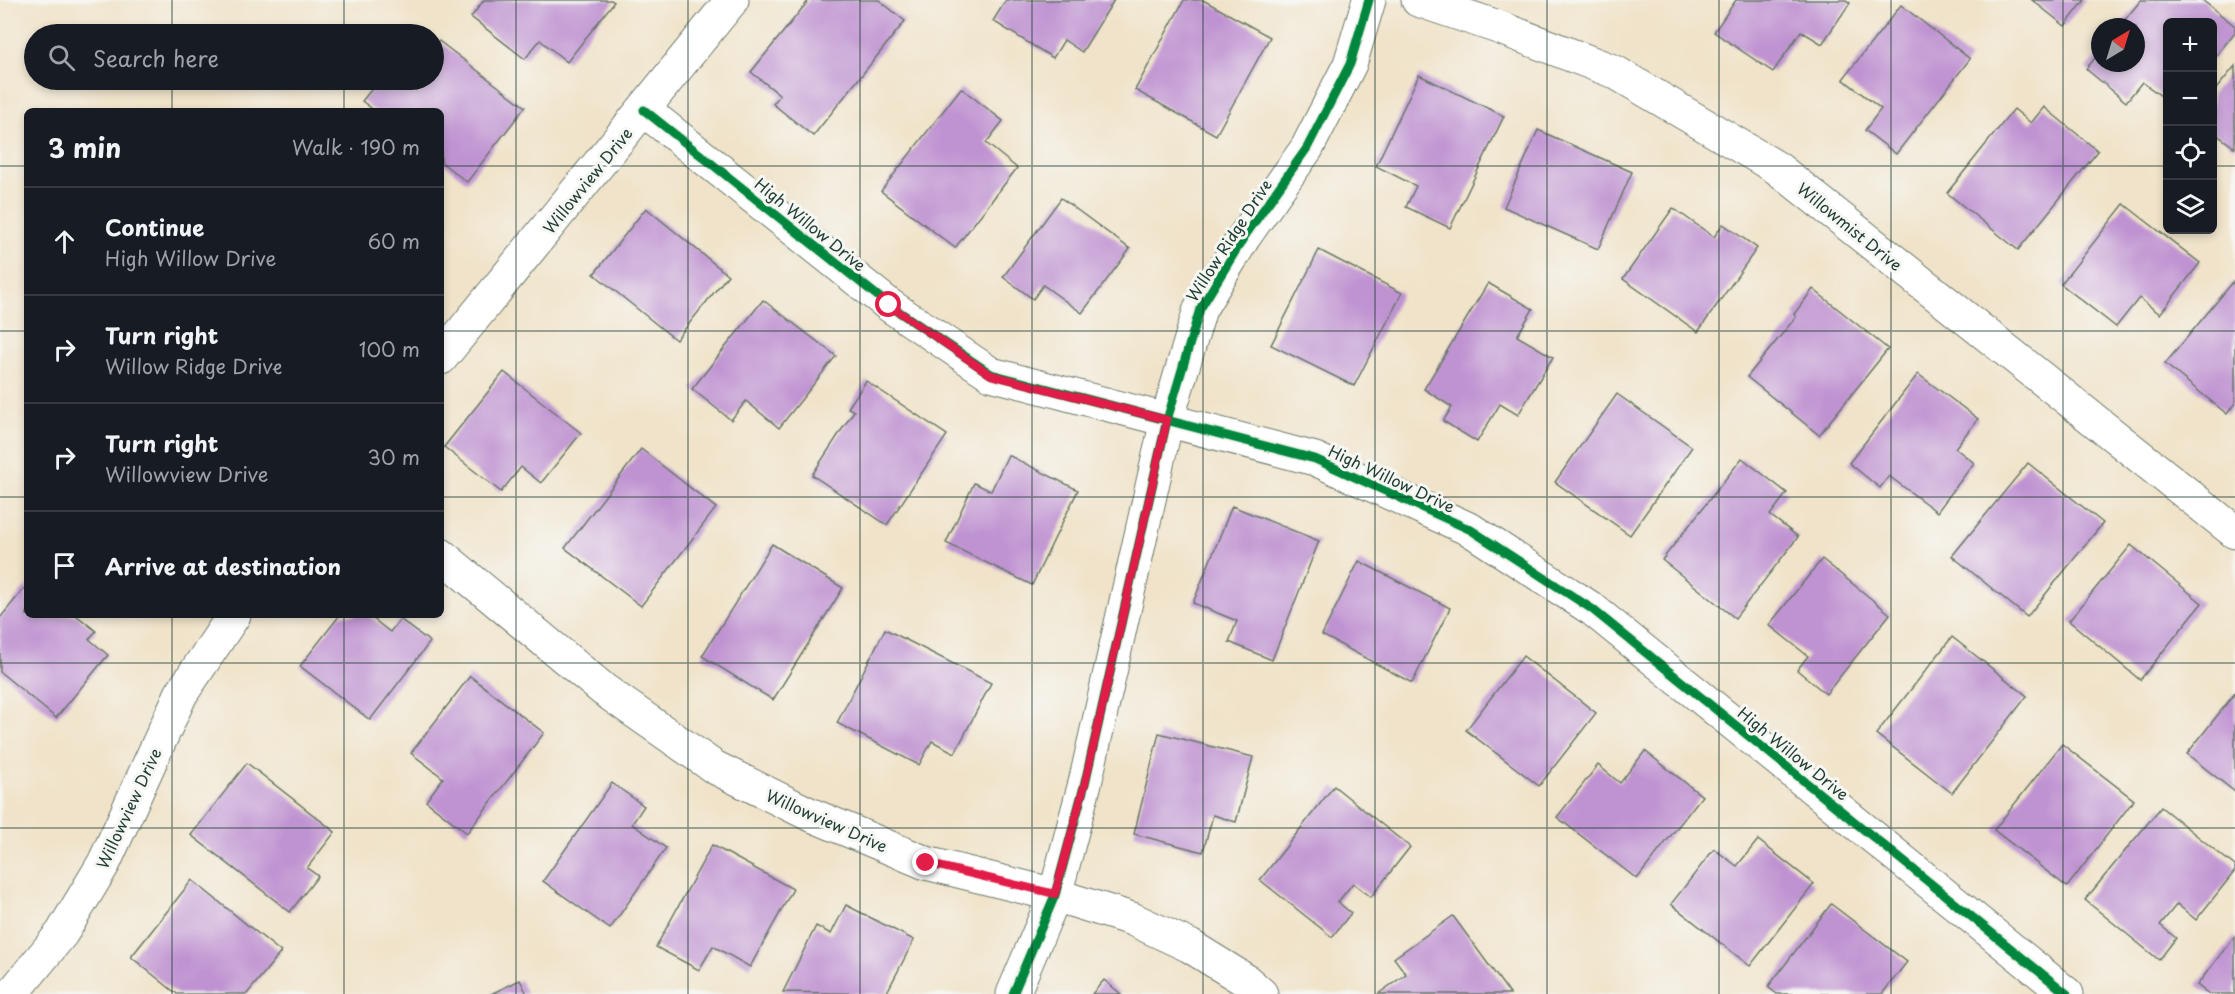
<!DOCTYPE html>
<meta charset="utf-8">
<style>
:root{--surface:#171b24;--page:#20242c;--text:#f1f3f6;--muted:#9ea1a6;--line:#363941}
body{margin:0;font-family:"Playpen Sans",sans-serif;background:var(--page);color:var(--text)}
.controls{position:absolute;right:18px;top:18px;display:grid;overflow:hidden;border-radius:9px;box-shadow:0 3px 9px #0003}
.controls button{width:54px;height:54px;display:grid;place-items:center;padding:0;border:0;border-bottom:2px solid var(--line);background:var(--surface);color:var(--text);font:30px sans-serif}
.compass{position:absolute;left:2091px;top:18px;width:54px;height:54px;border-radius:50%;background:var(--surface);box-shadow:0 3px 9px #0003;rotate:38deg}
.stop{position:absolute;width:18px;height:18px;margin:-14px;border:4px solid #e11d48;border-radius:50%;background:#fff}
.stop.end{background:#e11d48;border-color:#fff;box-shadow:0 2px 6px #0008}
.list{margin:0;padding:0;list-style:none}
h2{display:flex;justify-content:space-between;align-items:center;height:78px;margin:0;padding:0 24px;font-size:26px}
h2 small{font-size:20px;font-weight:400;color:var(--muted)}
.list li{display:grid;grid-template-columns:39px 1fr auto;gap:18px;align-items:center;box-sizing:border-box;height:108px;padding:0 24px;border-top:2px solid var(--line)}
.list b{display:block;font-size:22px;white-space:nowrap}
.list p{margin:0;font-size:20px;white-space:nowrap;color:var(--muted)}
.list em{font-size:20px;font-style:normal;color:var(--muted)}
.icon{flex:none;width:33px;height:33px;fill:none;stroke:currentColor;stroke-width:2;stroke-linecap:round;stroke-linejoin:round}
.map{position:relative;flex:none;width:2235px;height:994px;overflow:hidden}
.search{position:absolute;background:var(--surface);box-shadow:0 3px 9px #0003;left:24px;top:24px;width:420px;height:66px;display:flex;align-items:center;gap:15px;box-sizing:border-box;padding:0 21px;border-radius:33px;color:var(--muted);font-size:22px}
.panel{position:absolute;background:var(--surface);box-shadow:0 3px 9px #0003;left:24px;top:108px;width:420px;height:510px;border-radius:9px}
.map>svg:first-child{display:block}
</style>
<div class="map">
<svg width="2235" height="994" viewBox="0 0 2235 994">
<rect width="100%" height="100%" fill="#f6f6f2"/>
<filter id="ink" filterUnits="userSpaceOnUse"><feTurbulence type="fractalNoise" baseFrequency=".0167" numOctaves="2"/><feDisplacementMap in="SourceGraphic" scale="12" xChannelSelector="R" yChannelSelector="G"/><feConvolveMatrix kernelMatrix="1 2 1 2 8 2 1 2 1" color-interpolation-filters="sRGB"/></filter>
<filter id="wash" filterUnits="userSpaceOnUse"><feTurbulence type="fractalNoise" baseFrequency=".008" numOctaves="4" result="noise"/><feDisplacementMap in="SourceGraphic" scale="24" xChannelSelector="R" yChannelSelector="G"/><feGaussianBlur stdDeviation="1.35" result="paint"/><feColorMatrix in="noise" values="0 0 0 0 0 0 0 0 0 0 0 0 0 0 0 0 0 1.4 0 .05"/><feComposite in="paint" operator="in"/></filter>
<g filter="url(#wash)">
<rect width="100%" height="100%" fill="#f0e3c9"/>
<g id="blocks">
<g fill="#bf93d1">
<path d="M484,0H611L614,2L567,62L540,40L525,59L471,17Z"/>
<path d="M809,0H879L905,21L813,136L773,104L780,95L751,72Z"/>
<path d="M1006,0H1114L1082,52L1064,40L1053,58L993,21Z"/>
<path d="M1184,0H1203L1270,37L1216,135L1135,90Z"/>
<path d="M1736,0H1846L1850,3L1822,44L1801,31L1773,72L1714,32Z"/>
<path d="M2032,0H2085L2065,26Z"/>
<path d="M2141,0H2202L2235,26V32L2212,61V22H2168V101L2142,82L2126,102L2086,69L2100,52V63H2136V27H2119Z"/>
<path d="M1901,5L1970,59L1896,154L1865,130L1881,109L1843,79Z"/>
<path d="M439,41L525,107L467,182L441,162V111H375L362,101L379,80H434V47Z"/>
<path d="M2235,66V148L2212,131V94Z"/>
<path d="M1419,75L1504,116L1450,228L1406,207L1416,186L1376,166Z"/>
<path d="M961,88L1003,121L986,143L1017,168L955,248L881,191Z"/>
<path d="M2044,107L2098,151L2018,250L1947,193L2014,109L2031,123Z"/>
<path d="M1538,130L1632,172L1598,249L1504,207Z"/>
<path d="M1061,198L1130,249L1082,313L1043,285L1033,299L1003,277Z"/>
<path d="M2124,204L2200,263L2160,314L2139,298L2116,327L2061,284Z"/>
<path d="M646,208L728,275L676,340L594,274Z"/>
<path d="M1673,208L1714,237L1723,224L1757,248L1698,332L1623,279Z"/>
<path d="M1319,250L1402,293L1354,386L1271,345Z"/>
<path d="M2233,282L2235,284V403L2227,414L2165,364Z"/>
<path d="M1488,283L1533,309L1517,336L1553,357L1518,415L1500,404L1477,442L1443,421L1452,407L1424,389Z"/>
<path d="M1813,289L1888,349L1819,435L1747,377L1796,317L1794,314Z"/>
<path d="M763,300L836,356L779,428L746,401L731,420L692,389Z"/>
<path d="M504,372L581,433L541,483L521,467L501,492L444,447Z"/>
<path d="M1918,374L1978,419L1955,448L1974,463L1937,512L1889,476L1880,488L1849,463Z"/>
<path d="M866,381L947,435L887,525L812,475L854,411L848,408Z"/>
<path d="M1617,394L1692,447L1630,535L1555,482Z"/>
<path d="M641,449L716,508L641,606L565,548Z"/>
<path d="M1008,455L1078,490L1032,585L946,543L974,483L991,491Z"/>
<path d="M1742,458L1787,493L1770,515L1798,537L1735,618L1662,560Z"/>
<path d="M2028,463L2103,523L2027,617L1952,556Z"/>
<path d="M1232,506L1319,541L1272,660L1229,642L1237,621L1193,603Z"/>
<path d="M772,544L843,588L773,700L702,656Z"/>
<path d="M2131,545L2202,603L2140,680L2069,621Z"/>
<path d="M1822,559L1890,614L1826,694L1797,670L1808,656L1769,625Z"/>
<path d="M1359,561L1450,608L1412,683L1322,635Z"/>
<path d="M27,585V615H76L96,631L89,639L108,655L56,718L0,672V618Z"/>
<path d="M340,615H368L390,632L400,619L430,642L370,720L300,666Z"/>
<path d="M885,629L991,683L955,753L932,741L919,765L837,723Z"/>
<path d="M1952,637L2027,696L1952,793L1876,734Z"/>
<path d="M1523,656L1596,713L1539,786L1466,730Z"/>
<path d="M470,676L544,733L467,833L426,801L443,778L411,753Z"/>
<path d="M2235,693V792L2187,754Z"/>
<path d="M1159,733L1253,757L1236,822L1213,815L1203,852L1134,834Z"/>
<path d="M2062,744L2134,800L2067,887L1994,830Z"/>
<path d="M1645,751L1702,796L1637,879L1557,817L1598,765L1620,783Z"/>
<path d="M247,763L335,832L307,868L318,876L290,912L191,835Z"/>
<path d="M612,783L644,806L632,824L666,848L610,929L543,881Z"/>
<path d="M1334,786L1410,847L1371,897L1353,883L1338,902L1351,913L1332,937L1260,880Z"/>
<path d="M2161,807L2235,866V871L2196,920L2177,904L2160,925L2176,938L2159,960L2085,900Z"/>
<path d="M1758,840L1814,884L1750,966L1671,904L1714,849L1737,866Z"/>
<path d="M712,845L793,889L750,967L713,946L699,970L656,947Z"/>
<path d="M192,880L281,952L247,994H177L131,957Z"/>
<path d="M1831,904L1907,962L1882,994H1777L1768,987Z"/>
<path d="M846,905L914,940L886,994L783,992L816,926L831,934Z"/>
<path d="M1453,916L1510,994H1378L1406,974L1394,958Z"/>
<path d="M2235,936V994H2209L2197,985Z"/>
<path d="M520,980L527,994H491Z"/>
<path d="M1104,980L1121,994H1092Z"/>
</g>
</g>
</g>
<g filter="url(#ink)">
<use href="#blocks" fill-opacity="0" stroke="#687768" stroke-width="1.5"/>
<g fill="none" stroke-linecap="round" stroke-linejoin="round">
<g stroke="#687768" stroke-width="35">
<g id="minor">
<path d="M1418,0L1498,27L1615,72L1777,168L2235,532"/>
<path d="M644,110L889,305L991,374L1315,459L1471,530L1592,609L2067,994"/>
<path d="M441,358L732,0"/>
<path d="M441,555L604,690L714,767L807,813L926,863L1055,895L1132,919L1190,946L1245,980L1261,994"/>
<path d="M12,994L62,933L104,863L181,694L234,615"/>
<path d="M1013,994L1055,895L1085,783L1167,420L1200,309L1244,237L1307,148L1350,64L1369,0"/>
</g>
</g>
<use href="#minor" stroke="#fff" stroke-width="33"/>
<g stroke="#f6f6f2" stroke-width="13">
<g id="cycleway">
<path d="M644,110L889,305L991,374L1315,459L1471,530L1592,609L2067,994"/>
<path d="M1013,994L1055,895L1085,783L1167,420L1200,309L1244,237L1307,148L1350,64L1369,0"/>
</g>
</g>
<use href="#cycleway" stroke="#00873e" stroke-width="9"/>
</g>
</g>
<g fill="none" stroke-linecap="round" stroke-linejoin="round" filter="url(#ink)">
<path stroke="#e11d48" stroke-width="8" d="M889,305L991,375L1167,420L1085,783L1055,894L926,863"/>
</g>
<path fill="none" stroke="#1f3d34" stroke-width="1.5" stroke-opacity="0.55" d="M172,0V34M344,0V34M516,0V994M688,0V994M860,0V994M1032,0V994M1203,0V994M1375,0V994M1547,0V994M1719,0V994M1891,0V994M2063,0V994M172,80V111M344,80V111M0,166H27M441,166H2168M2212,166H2235M0,331H27M441,331H2235M0,497H27M441,497H2235M172,615V994M344,615V994M0,663H2235M0,828H2235"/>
<g text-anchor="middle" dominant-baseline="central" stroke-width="6" stroke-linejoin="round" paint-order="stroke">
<g font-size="16" fill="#1f3d34" stroke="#f6f6f2">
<text transform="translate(587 180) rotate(-51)">Willowview Drive</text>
<text transform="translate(811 224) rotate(39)">High Willow Drive</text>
<text transform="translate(1850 226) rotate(39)">Willowmist Drive</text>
<text transform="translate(1228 240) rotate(-57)">Willow Ridge Drive</text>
<text transform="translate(1392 478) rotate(25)">High Willow Drive</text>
<text transform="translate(1794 753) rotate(39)">High Willow Drive</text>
<text transform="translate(128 808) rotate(-65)">Willowview Drive</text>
<text transform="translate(827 820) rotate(24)">Willowview Drive</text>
</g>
</g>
</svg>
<div class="controls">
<button>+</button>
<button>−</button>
<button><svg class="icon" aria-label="locate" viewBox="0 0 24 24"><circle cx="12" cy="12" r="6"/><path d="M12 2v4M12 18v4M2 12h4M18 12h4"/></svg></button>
<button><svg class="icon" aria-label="layers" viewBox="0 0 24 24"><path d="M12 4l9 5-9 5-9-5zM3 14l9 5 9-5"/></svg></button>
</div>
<svg class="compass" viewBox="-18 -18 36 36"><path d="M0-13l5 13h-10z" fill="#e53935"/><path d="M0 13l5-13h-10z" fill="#9ea1a6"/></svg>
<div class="stop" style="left:889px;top:305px"></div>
<div class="stop end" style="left:926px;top:863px"></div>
<div class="search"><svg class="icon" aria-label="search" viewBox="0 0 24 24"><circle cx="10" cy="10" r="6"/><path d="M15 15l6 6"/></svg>Search here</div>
<section class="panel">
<h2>3 min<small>Walk · 190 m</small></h2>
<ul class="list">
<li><svg class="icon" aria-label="ahead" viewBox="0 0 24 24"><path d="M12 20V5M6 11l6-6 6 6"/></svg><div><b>Continue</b><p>High Willow Drive</p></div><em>60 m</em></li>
<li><svg class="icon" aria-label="right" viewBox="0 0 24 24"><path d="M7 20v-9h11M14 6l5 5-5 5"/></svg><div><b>Turn right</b><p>Willow Ridge Drive</p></div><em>100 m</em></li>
<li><svg class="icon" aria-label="right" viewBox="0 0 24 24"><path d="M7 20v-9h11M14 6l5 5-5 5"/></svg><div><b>Turn right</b><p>Willowview Drive</p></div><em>30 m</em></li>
<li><svg class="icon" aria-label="arrive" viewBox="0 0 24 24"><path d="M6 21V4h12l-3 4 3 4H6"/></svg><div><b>Arrive at destination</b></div></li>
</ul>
</section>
</div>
